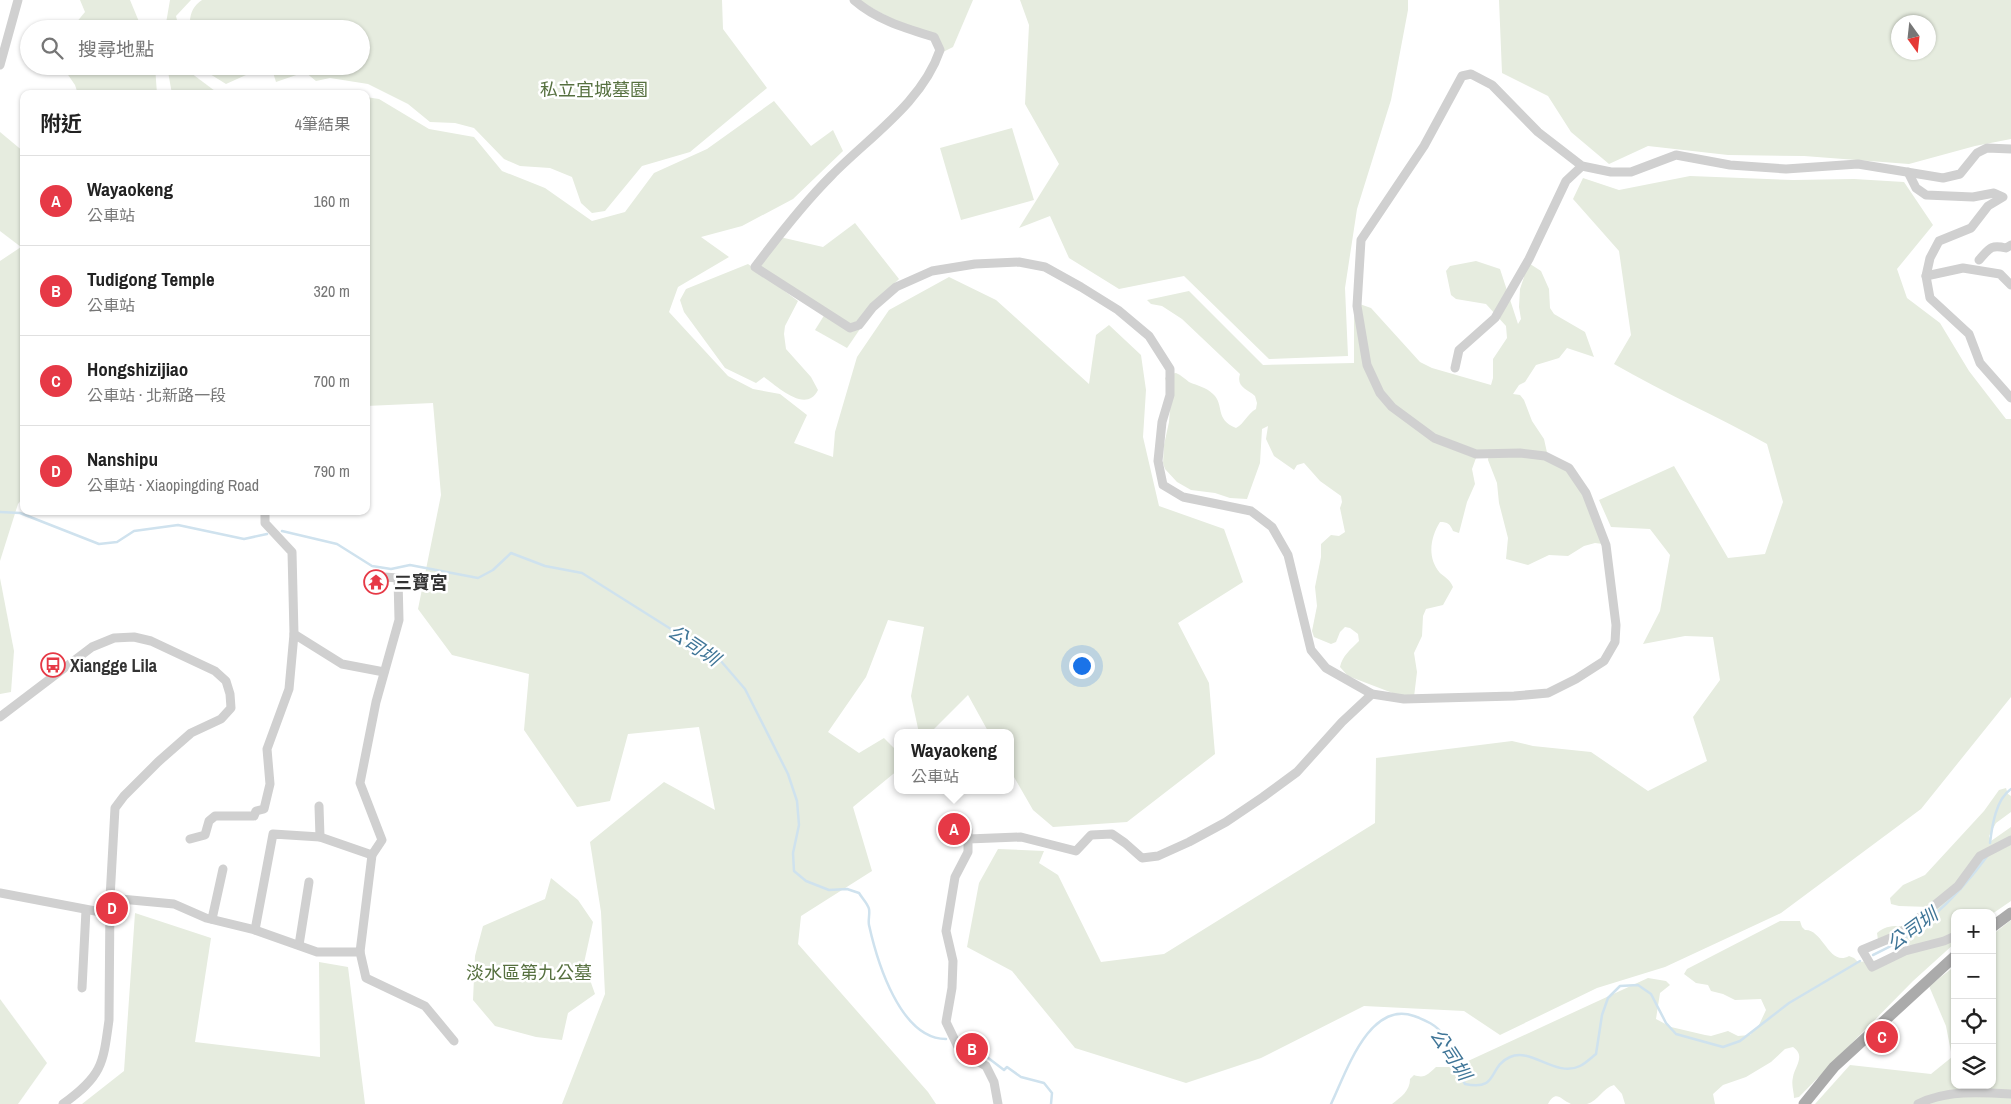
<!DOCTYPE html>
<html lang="zh-TW">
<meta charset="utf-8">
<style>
:root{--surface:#fff;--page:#f6f6f6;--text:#222;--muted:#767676;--line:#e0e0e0;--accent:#e63946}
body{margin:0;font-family:"Archivo Narrow","Noto Sans TC",sans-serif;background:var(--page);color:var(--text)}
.controls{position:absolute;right:15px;bottom:15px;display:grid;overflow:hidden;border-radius:10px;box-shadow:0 1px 4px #0004}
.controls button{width:45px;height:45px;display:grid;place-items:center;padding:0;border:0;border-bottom:1px solid var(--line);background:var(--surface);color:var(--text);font:25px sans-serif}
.compass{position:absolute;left:1891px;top:15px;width:45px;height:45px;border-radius:50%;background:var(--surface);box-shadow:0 1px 4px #0004;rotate:165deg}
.you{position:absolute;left:1081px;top:665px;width:18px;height:18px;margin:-12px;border:4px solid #fff;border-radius:50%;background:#1a73e8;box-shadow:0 0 0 8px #1a73e833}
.badge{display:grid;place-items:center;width:32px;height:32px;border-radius:50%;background:var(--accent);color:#fff;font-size:16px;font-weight:700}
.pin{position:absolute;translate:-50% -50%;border:2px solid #fff;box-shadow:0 1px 5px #0006}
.popup{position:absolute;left:894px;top:729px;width:120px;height:65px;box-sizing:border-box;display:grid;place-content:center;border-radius:10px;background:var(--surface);filter:drop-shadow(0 1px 4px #0005);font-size:16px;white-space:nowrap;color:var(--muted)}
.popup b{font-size:19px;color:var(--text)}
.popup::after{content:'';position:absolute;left:50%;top:100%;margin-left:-10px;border:10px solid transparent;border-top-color:var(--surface)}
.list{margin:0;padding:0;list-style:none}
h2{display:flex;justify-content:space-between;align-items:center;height:65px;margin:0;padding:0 20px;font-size:21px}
h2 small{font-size:16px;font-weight:400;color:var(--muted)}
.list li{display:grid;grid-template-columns:32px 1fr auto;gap:15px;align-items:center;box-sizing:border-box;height:90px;padding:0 20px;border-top:1px solid var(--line)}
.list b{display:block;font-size:19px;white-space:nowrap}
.list p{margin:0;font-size:16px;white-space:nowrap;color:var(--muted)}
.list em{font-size:16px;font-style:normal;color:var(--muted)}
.icon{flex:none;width:28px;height:28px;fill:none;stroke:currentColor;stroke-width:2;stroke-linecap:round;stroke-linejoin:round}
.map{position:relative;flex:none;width:2011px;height:1104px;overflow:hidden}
.search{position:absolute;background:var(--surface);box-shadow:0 1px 4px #0004;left:20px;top:20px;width:350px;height:55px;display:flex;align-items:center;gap:12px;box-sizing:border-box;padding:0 18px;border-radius:28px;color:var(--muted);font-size:19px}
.panel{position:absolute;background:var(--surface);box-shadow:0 1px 4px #0004;left:20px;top:90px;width:350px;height:425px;border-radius:10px}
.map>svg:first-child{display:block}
</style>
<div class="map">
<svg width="2011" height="1104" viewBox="0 0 2011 1104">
<rect width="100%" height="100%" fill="#fff"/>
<g fill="#e6ecdf" fill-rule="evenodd">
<path d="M80,0H130L142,29H71L85,12Z"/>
<path d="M170,0H191L176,16L179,29H165Z"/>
<path d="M202,0H722L723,29L767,88L690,152L642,166L605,211L592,213L581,203L572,177L550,168L520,166L504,159L474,128L455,123L430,122L408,104L368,84L330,78L316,81L305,72L276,82L271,66H361V29H191C188,18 192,6 202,0Z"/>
<path d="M858,0H973L953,47L943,52L938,40L899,23Z"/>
<path d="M1020,0H1408V10L1391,100L1357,209L1345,288L1348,356L1269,359L1184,276L1119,289L1069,258L1050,216L1019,228L1059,164L1025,104L1029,25Z"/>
<path d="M1499,0H2011V139L1975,146L1909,164L1804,156L1728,155L1648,146L1609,164L1571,132L1548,96L1502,73ZM1898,22H1928V52H1898Z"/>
<path d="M62,66H155L157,94H78L75,85Z"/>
<path d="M167,66H190L191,73L219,94H172Z"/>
<path d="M197,66H266L226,84Z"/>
<path d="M292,90L340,94H284Z"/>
<path d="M366,97L379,99L429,129L474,137L502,171L545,188L592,221L625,212L654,173L707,149L774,101L811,146L833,130L843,151L793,199L742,226L701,237L729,257L678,287L669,312L728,376L753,389L780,394L807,415L794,443L833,457L835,432L857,357L889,310L949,277L996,300L1089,384L1096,335L1109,325L1141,355L1146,390L1143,437L1159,506L1224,529L1243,582L1178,623L1209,683L1215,754L1127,822L1053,827L1033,810L1010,770V733H989L968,695L930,733H919L911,696L924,627L888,620L866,677L828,732L859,753L884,738L898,752V770L853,807L872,871L801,916L798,944L928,1092L936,1104H562L605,994L601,912L590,842L664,782L715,810L699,727L628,734L610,801L577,807L524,730L529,674L452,655L418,609L441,495L433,403L366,406Z"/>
<path d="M1012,128L1034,200L961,220L940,148Z"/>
<path d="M0,132L24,152V496L18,504L0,561V261L21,247L0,231Z"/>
<path d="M1690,176L1793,180L1854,179L1904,182L1933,225L1897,269L1907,298L1940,323L1969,371L2006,419H2011V697L1921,809L1781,913L1665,967L1597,988L1500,1035L1464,1011L1364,1006L1261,1058L1186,1083L1075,1048L1012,971L967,947L979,883L998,849L1044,851L1039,863L1058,875L1101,962L1164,954L1375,823L1376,758L1512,741L1533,746L1591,752L1648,791L1707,761L1693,717L1720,680L1713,637L1685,636L1643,644L1660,611L1670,555L1650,529L1611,527L1599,500L1674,466L1728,558L1765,554L1783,502L1767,444C1717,416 1664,393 1614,364L1631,335L1619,251L1573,199L1583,178L1619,190Z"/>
<path d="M855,223L899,279L852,326L758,266L780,237L823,247Z"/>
<path d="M1524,260L1541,271L1549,289L1550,308L1554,314L1585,332L1594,357L1567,348L1559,358L1536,365L1525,382L1519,385L1513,394L1520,395L1524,400L1532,421L1544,439L1548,457L1575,472L1603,544L1595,543L1584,546L1568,556L1549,555L1528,565L1506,559L1508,538L1499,503L1497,483L1488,460L1489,453L1476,458L1472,469L1475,484L1467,502L1459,533L1453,531C1450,524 1448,522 1440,522C1430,538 1427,558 1440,573C1446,578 1450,580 1453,587L1443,605L1426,609L1423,616L1422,636L1414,653L1417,672L1414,697H1403L1348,676L1340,667C1342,656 1351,649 1359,641L1358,634L1350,628L1345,627L1340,632L1336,642L1331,644L1314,637L1312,631L1317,606L1315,587L1321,557V544L1331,535L1339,536L1345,532L1340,508L1342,502L1341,496L1320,481L1304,463L1297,465L1294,470L1274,456L1266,439L1268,426L1262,429L1260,463L1247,499L1230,498L1215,493L1191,490L1177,482L1165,469L1163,463L1164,445L1169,422L1171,396L1165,378L1170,374L1176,373C1181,375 1185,379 1189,382C1198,386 1206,387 1213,394C1225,405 1214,419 1236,428C1245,423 1247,414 1256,409L1257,403L1255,396C1247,389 1236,387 1240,374L1182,319L1162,306L1151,304L1147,300L1189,291L1263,365L1354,363V302L1371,308L1420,362L1432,368L1491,385L1493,378V359L1507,338L1506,326L1486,304L1456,299L1451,295L1446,271L1450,266L1476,261L1500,269L1518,324L1521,319L1519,307L1520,289L1524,277L1521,265Z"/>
<path d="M748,264L798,301L785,326L784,334L786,349L811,377L818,390C806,414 778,387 764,377L756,383L725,368L684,312L680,300L686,289Z"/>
<path d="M825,314L860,329L847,348L815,330Z"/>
<path d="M0,578L14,651L11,692L0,694Z"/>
<path d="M2006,788L2008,794L2011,796V812L1996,823L1989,836L1991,841L2011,827V901L1992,914L1955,913V943L1913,981L1799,1097L1794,1098C1794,1091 1791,1085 1793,1077C1795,1066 1806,1056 1793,1047L1785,1049L1771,1062L1746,1077L1723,1085L1713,1094L1715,1104H1625L1622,1094L1614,1085C1603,1088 1598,1101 1587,1104C1584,1104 1574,1104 1571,1104C1561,1100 1556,1089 1548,1104H1392C1401,1097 1410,1091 1410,1079L1414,1075C1425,1079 1428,1074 1436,1067H1455L1648,978L1666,981L1670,985L1660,993L1656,1019L1671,1027L1705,1035L1711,1036L1728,1031L1738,1036L1750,1035L1759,1025L1766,1010L1761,999L1735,1000L1723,994L1711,991L1708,985L1696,983L1684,974L1687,969L1780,921H1800L1802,927L1805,930C1823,929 1829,967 1849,956L1854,958L1858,962L1895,959L1913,945L1884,944L1878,940L1877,933C1890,921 1904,929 1919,925L1928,913L1930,907L1899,906L1891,904L1890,898L1903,885L1925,875L1984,811L1999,790Z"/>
<path d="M551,878L578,900L593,922L584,963L595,994L568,1013L562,1040L536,1037L495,1026L473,1000L475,956L483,926L545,899Z"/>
<path d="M135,913L211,938L195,1042L320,1057L319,962L348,967L365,1104H82L124,1071Z"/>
<path d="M2011,920V1104H1815L1850,1065L1931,1074L1952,1057L1946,1026L1929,986L1955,966V1085H1992V935Z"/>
<path d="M0,999L47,1063L18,1104H0Z"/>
</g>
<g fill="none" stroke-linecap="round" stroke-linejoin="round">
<g stroke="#cfe2ee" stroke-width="2.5">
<path d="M0,512L20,513L99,544L117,542L134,531L178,525L244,539L267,534"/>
<path d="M282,531L337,544L372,566L391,569L410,565L478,578L493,570L511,553L545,566L582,573L720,660L745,689L788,774L797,801L799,825L793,853L794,871L806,881L829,890L847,889L859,893C862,898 868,904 869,909C870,914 868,920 869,925C877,961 900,1039 946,1039"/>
<path d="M1990,843C1992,826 1996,799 2011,789"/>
<path d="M1873,955C1920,934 1958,896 1988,855"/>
<path d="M962,1038L1004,1070L1007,1067L1021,1077L1044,1083L1052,1093L1051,1104"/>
<path d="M1331,1104C1346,1073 1369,1000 1414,1016C1425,1020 1437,1025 1443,1035C1452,1050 1455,1068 1465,1084C1500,1091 1487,1067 1510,1057C1531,1047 1556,1078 1580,1066C1586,1063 1591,1058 1596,1054L1602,1015L1608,998L1620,986L1638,985L1651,994L1666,1023L1676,1034L1723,1047L1740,1041L1789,1003L1860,961"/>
</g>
<g stroke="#d0d0d0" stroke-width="9">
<path d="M854,0C877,20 905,28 934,37L940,50C922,103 869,137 831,176C803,204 779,235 755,267L850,328L859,325L873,307L896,287L932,271L975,264L1019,262L1045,267L1081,287L1118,310L1149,336L1170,369V395L1162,422L1158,461L1163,485L1183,497L1251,511L1272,527L1288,555L1311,650L1326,668L1372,694L1404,699L1514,696L1548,693L1576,679L1604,661L1615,642L1616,625L1606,545L1586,493L1569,468L1545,456L1520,453L1476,454L1434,438L1392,407L1380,393L1367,365L1357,306L1361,240L1424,146L1462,76L1471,74L1492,85L1538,132L1582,166L1611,172H1631L1676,155L1730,165L1786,169L1858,164L1943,178L1960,174L1977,153L1987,148L2011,149"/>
<path d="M0,65L18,0"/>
<path d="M1908,172L1916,188L1926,195L1973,197L1994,193L2003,197L1988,206L1971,228L1939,241L1930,258L1926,276L1930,298L1969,334L1980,363L2011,398"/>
<path d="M1979,260C1989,249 1990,244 2006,248L2011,245"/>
<path d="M1926,276L1963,268L2000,274L2011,285"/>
<path d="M1455,368L1459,350L1495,318L1529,259L1566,181L1582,166"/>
<path d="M265,511V523L292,552L294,634"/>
<path d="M0,717L92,647L114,638L134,637L151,641L215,671L226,681L230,694L231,708L221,719L191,733L158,762L124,796L115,808L110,898L109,1020C103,1065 102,1076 63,1104"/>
<path d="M319,806L320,837"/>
<path d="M945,819L959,824L968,830V852L955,877L946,931L953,961L952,988L946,1022L960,1051L986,1066L994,1082L998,1104"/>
<path d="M190,839L205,835L209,821L215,816H254L256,811L264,809L270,784L267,749L289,689L294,634L342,664L384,672"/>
<path d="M968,839L1021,837L1076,851L1091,835L1112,834L1125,843L1142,858L1158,856L1189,842L1226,822L1263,797L1297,772L1342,722L1372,694"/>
<path d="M0,893L111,914"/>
<path d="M110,898L174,904L206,918L255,930L317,952H360L366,978L425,1006L454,1041"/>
<path d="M212,919L223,869"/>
<path d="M255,930L273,834L320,837L372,855"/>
<path d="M1955,936L1944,941L1905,951L1872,967L1862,950L1898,935L1958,886L1980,856L2011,840"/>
<path d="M299,945L309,882"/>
<path d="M360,952L372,855L382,840L360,783L376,702L399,620L398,578L371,576"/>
<path d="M82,988L86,910"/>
<path d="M1918,1104C1946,1090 1980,1092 2011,1094"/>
</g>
<g stroke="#ababab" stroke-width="11">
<path d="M1992,927L2011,913"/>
<path d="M1804,1104L1834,1067L1955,956"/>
</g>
</g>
<defs>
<g id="temple-ring" transform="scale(1.25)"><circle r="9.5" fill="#fff" stroke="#e63946" stroke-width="1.5"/><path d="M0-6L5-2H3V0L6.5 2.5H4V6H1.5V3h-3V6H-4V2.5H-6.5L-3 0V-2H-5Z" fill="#e63946"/></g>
<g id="bus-ring" transform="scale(1.25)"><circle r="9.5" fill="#fff" stroke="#e63946" stroke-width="1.5"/><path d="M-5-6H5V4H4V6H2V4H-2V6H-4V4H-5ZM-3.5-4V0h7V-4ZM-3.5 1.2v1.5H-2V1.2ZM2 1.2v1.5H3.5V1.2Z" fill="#e63946"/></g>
</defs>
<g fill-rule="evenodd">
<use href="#temple-ring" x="376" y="582"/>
<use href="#bus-ring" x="53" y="665"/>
</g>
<g text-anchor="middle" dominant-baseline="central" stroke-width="5" stroke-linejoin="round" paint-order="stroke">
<g font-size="18" fill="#56703f" stroke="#fff">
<text x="594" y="89">私立宜城墓園</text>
<text x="529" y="972">淡水區第九公墓</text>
</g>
<g font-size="18" font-weight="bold" fill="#333" stroke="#fff" text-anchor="start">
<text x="394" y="582">三寶宮</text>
<text x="70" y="665">Xiangge Lila</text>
</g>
<g font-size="19" font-style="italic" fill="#3f7597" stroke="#fff">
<text transform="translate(694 645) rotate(34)">公司圳</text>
<text transform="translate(1912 929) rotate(-36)">公司圳</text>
<text transform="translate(1451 1054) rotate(57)">公司圳</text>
</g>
</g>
</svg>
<div class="controls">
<button>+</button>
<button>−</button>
<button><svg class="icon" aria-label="locate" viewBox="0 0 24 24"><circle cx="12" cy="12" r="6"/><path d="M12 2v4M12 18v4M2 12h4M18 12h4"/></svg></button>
<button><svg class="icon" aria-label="layers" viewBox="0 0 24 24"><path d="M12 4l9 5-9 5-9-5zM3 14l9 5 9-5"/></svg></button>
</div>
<svg class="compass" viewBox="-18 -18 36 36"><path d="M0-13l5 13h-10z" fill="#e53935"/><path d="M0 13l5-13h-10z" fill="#767676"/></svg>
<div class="you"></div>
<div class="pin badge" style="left:954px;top:829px">A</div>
<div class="popup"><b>Wayaokeng</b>公車站</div>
<div class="pin badge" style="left:972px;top:1049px">B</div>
<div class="pin badge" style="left:1882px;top:1037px">C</div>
<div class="pin badge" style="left:112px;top:908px">D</div>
<div class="search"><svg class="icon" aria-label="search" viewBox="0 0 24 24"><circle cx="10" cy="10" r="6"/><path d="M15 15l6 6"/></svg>搜尋地點</div>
<section class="panel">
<h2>附近<small>4筆結果</small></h2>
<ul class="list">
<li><span class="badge">A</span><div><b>Wayaokeng</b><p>公車站</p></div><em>160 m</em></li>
<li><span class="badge">B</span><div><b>Tudigong Temple</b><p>公車站</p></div><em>320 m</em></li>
<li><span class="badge">C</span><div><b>Hongshizijiao</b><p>公車站 · 北新路一段</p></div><em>700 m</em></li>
<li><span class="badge">D</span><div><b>Nanshipu</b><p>公車站 · Xiaopingding Road</p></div><em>790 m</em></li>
</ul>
</section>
</div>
